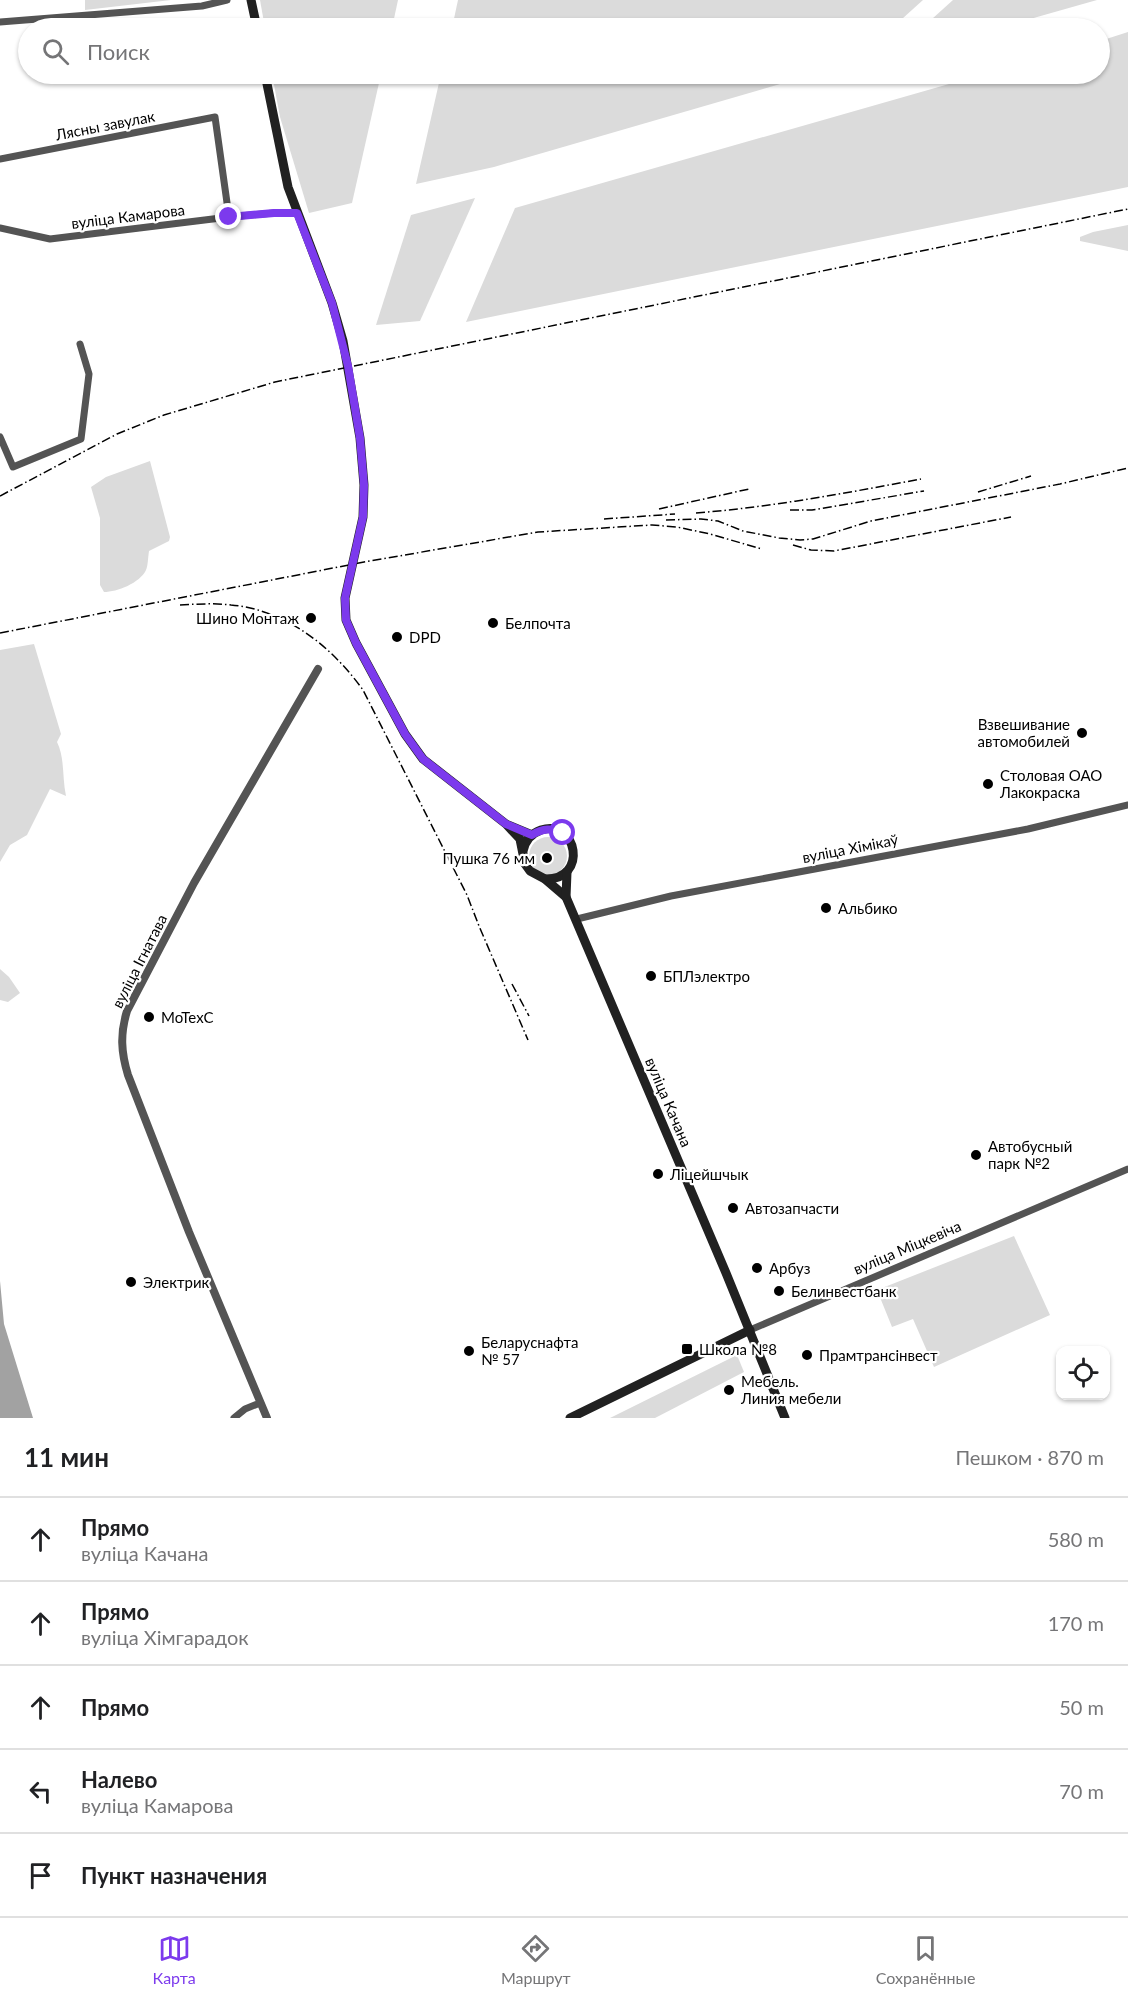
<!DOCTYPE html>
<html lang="ru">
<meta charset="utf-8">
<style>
:root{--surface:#fff;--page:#f6f6f6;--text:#202124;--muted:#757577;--line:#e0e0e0;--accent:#7c3aed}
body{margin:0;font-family:Lato,sans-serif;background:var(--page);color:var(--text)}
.controls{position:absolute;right:18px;bottom:18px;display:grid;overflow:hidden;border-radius:12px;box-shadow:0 2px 4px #0004}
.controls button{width:54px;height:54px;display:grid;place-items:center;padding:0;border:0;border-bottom:2px solid var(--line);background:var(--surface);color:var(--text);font:30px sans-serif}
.stop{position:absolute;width:18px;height:18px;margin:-14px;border:4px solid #7c3aed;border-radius:50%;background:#fff}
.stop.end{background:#7c3aed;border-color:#fff;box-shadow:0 2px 6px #0008}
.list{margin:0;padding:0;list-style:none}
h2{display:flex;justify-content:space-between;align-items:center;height:78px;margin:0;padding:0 24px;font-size:26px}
h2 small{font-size:20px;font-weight:400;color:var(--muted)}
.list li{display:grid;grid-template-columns:39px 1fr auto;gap:18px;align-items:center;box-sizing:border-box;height:84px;padding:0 24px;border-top:2px solid var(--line)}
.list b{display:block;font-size:22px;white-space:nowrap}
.list p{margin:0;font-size:20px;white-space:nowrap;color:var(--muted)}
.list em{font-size:20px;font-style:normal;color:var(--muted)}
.icon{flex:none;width:33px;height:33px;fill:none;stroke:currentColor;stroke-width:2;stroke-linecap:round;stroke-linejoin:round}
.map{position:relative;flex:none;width:1128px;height:1418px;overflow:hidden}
.search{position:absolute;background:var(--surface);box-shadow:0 2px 4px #0004;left:18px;right:18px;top:18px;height:66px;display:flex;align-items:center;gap:15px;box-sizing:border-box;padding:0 21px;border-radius:33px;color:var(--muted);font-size:22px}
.sheet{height:498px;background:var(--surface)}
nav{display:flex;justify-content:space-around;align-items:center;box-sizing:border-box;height:84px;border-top:2px solid var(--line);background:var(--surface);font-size:16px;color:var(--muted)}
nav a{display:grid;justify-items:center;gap:3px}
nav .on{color:var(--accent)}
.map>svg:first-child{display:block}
</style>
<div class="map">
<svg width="1128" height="1418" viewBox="0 0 1128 1418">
<rect width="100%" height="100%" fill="#fff"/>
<g fill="#dbdbdb">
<path d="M85,0H171L85,10Z"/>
<path d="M260,0H398L392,28H265Z"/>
<path d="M458,0H923L892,28H452Z"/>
<path d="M953,0H1097L998,28H922Z"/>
<path d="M1128,32V187L466,322L515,208L984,74H1100V41Z"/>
<path d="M272,74H381L352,203L309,213L280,117Z"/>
<path d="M441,74H815L494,167L416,184Z"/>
<path d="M475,198L420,321L376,325L411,215Z"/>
<path d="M1128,225V251L1080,241V237L1093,232Z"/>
<path d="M150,461L170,537L169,541L149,551C148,557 148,566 146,570C140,583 117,592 104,592L100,585V518L91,487L106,477Z"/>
<path d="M34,644L61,734L57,742C65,758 62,778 66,796L50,789L27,835L10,845L0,862V650Z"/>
<circle cx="548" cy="856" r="19"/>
<path d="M0,969L9,977L20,993L8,1002L0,1000Z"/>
<path d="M1014,1236L1050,1315L934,1367L913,1319L892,1327L877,1290Z"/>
<path d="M737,1355L744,1372L655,1418H610Z"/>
</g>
<path fill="#a2a2a2" d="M0,1281L4,1324L33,1418H0Z"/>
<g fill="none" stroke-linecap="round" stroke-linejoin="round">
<g stroke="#545454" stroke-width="7">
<path d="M0,22L202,6L227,0"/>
<path d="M0,159L215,117L229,217"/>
<path d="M0,228L50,239L229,217L274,213H297"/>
<path d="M0,437L13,467L81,439L89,374L80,344"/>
<path d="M577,919L671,896L1028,829L1128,805"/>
<path d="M750,1330L1128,1169"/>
<path d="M234,1418L245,1409L260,1403"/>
</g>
<path stroke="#545454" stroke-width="8" d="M267,1418L189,1232L128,1075C121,1052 120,1034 127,1011L194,883L318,669"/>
<g stroke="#212121" stroke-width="9">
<path d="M251,0L257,28"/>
<path d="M265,74L288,187L332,303L343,341L360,438L364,485L363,517L345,598L346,620L356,643L405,734L423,759L506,824L520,839L525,864L530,871L545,879L566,897L726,1273L785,1418"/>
<path d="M508,825L532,835"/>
<path d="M523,851C525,841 530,834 541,830C577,818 589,880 545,879"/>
<path d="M566,897L567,872"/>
<path d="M570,1418L750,1330"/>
</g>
<g stroke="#000" stroke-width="1.5" stroke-dasharray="9 3 1.5 3" stroke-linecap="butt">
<path d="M978,492L1031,476"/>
<path d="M0,496L117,434L164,415L275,382L1128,209"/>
<path d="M659,509L749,489"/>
<path d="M790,510H812L924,491"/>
<path d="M696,513C772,507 846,493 921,479"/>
<path d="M604,519L675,514"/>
<path d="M666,520L701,519L718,521L743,531L779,538L800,540L813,539L871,521L1060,484L1128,468"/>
<path d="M793,545L811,550L834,551L1011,517"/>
<path d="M180,605C197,604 214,603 231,605C287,610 332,647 363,690L467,895L479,926L528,1040"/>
<path d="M0,633L364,562L538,532L652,525L677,527L710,534L762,549"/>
<path d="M512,984L529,1016"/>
</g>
</g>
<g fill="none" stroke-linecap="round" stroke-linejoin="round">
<path stroke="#7c3aed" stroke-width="8" d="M229,217L274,213H297L332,303L348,366L360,438L364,485L363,517L345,598L346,620L356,643L405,734L423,759L506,824L532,835C543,828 552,828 563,833"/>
</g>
<g fill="#000" stroke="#fff" stroke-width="2">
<circle cx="311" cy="618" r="6"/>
<circle cx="493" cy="623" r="6"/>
<circle cx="397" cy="637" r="6"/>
<circle cx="1082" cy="733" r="6"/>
<circle cx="988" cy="784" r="6"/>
<circle cx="547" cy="858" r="6"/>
<circle cx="826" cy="908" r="6"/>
<circle cx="651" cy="976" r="6"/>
<circle cx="149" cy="1017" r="6"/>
<circle cx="976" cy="1155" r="6"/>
<circle cx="658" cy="1174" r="6"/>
<circle cx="733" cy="1208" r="6"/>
<circle cx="757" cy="1268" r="6"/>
<circle cx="131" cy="1282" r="6"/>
<circle cx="779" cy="1291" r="6"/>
<rect x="681" y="1343" width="12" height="12" rx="3"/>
<circle cx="469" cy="1351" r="6"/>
<circle cx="807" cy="1355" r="6"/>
<circle cx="729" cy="1390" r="6"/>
</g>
<g text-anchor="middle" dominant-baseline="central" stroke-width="4.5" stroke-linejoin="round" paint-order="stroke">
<g font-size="15" fill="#000" stroke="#fff">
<text transform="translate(105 125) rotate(-11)">Лясны завулак</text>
<text transform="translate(128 216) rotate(-7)">вуліца Камарова</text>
<text transform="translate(850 848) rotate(-11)">вуліца Хімікаў</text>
<text transform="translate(139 961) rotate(-63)">вуліца Ігнатава</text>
<text transform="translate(669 1102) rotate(67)">вуліца Качана</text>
<text transform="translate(907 1247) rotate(-23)">вуліца Міцкевіча</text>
</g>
<g font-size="15" fill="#000" stroke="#fff" text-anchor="start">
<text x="299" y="618" text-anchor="end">Шино Монтаж</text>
<text x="505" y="623">Белпочта</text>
<text x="409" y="637">DPD</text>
<text x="1070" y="724" text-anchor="end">Взвешивание<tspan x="1070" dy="17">автомобилей</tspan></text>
<text x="1000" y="775">Столовая ОАО<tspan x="1000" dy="17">Лакокраска</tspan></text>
<text x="535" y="858" text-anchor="end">Пушка 76 мм</text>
<text x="838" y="908">Альбико</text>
<text x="663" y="976">БПЛэлектро</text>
<text x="161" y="1017">MoTexC</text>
<text x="988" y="1146">Автобусный<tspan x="988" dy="17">парк №2</tspan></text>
<text x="670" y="1174">Ліцейшчык</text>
<text x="745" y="1208">Автозапчасти</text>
<text x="769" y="1268">Арбуз</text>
<text x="143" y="1282">Электрик</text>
<text x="791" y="1291">Белинвестбанк</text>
<text x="481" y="1342">Беларуснафта<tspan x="481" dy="17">№ 57</tspan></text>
<text x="699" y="1349">Школа №8</text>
<text x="819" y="1355">Прамтрансінвест</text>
<text x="741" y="1381">Мебель.<tspan x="741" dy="17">Линия мебели</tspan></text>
</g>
</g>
</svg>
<div class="controls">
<button><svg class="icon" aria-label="locate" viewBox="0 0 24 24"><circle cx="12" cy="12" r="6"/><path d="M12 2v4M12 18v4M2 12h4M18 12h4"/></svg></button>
</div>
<div class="stop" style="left:563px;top:833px"></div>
<div class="stop end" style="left:229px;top:217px"></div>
<div class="search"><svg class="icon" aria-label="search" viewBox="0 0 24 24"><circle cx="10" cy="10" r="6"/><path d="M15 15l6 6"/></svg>Поиск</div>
</div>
<section class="sheet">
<h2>11 мин<small>Пешком · 870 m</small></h2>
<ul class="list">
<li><svg class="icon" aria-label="ahead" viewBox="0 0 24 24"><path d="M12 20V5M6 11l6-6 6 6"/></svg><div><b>Прямо</b><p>вуліца Качана</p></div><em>580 m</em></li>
<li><svg class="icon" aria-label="ahead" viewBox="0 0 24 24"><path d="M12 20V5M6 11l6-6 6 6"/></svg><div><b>Прямо</b><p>вуліца Хімгарадок</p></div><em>170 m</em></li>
<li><svg class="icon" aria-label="ahead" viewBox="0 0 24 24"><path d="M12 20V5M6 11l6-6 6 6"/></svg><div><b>Прямо</b></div><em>50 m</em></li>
<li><svg class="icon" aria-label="left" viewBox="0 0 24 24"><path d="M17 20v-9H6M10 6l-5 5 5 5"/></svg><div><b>Налево</b><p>вуліца Камарова</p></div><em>70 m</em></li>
<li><svg class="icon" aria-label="arrive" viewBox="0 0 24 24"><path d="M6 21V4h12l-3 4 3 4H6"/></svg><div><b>Пункт назначения</b></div></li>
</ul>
</section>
<nav>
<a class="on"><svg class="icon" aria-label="map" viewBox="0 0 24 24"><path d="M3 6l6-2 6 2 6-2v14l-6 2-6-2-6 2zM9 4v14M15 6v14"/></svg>Карта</a>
<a><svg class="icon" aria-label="directions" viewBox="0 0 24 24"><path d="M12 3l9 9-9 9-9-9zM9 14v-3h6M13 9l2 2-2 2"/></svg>Маршрут</a>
<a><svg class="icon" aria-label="saved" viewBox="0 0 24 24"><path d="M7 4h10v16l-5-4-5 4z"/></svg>Сохранённые</a>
</nav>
